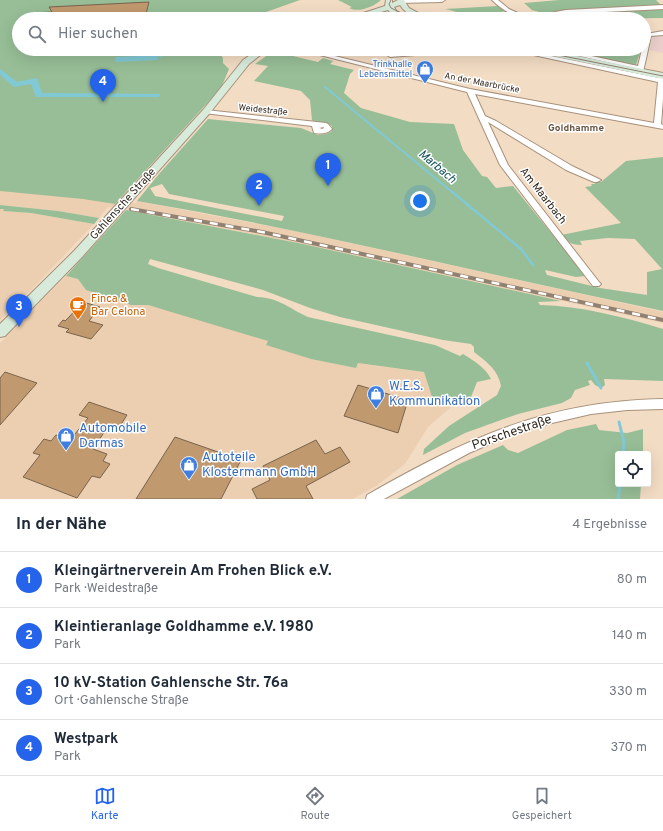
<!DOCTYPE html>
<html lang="de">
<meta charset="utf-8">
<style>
:root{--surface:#fff;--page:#f6f6f7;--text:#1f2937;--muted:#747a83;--line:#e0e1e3;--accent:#2563eb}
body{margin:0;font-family:Overpass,sans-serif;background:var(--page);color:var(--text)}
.controls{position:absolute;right:12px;bottom:12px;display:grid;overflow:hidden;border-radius:4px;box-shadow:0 4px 16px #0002}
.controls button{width:36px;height:36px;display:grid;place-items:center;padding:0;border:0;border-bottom:1px solid var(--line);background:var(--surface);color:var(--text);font:20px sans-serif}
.you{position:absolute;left:420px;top:201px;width:14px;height:14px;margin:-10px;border:3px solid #fff;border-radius:50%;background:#1a73e8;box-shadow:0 0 0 6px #1a73e833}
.badge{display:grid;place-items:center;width:26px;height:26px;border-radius:50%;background:var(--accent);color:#fff;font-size:13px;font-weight:700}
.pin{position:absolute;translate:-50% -33px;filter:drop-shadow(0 1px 2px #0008)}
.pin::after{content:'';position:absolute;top:21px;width:14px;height:12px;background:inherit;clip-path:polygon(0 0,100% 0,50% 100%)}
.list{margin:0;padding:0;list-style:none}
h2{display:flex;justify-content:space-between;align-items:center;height:52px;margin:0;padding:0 16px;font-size:17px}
h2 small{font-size:13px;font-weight:400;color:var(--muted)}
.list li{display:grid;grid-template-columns:26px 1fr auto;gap:12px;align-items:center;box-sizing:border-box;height:56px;padding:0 16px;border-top:1px solid var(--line)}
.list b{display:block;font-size:15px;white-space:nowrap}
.list p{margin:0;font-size:13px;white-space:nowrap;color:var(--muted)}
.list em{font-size:13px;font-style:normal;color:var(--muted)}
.icon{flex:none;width:22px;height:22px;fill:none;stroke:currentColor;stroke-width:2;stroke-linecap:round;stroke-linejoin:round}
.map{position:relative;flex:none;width:663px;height:499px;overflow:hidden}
.search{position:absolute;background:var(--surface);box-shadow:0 4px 16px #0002;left:12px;right:12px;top:12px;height:44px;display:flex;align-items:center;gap:10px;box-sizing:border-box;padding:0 14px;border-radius:22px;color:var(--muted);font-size:15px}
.sheet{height:276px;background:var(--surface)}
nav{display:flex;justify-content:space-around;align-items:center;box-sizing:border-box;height:56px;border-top:1px solid var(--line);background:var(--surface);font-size:11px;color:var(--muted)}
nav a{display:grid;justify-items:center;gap:2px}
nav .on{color:var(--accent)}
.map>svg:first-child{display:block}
</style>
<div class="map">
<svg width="663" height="499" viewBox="0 0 663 499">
<rect width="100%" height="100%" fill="#f3dcc4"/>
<g fill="#eccfb1">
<path d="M0,183L136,203L137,201L300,232L663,312V323L303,244L128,210L108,207L99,218L58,211L0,205Z"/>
<path d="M0,209H4L3,211L31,213L94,224L36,285L0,320Z"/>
<path d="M66,276L78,279L86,290L131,305H148L190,317L269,341L267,345L311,359L356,368L358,363L424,372L432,397L457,402L428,427L405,464L376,486L353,499H0V343Z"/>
</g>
<path fill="#eacfcc" d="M653,36H663V53L650,50Z"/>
<g fill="#97be97" fill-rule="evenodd">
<path d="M0,0H300L246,19H19V49H216L223,58V63L229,69L221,88L115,204L83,199L0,191Z"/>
<path d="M338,0H381C373,7 359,13 349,8L352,7Z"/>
<path d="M559,0H656L663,7V18L590,19L586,18L576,9L554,12L546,14L532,10L524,3Z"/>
<path d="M498,6L505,11L497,13L504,17C492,25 459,12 445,9Z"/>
<path d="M276,49H280L276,52L318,62L323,58L333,61L330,64L354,70L350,74L344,93L361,108L410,122L454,124L463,150L482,176L487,177L496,188L513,186L586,276L576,277L545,270L547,275L600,288L647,295V272L662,269L635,239L608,238L580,241L582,245C572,245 567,242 561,235L621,223L585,187L592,186L591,184H595L594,181H596L601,182L626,161L663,157V311C488,275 314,231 137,201L159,174L208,119L301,128L318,135L326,134L332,131V126L324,122H314L312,120L310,100L301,91L254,81L268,66L255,64ZM162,184L169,194L284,216L282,221L155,196L150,188Z"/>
<path d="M559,49H641L636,65Z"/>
<path d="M0,205L58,211L99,218L94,224L31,213L3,211L4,209H0Z"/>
<path d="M126,210L303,244L561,301L538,302L540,305C581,306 624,317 663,329V381L604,379L605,385L601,388L595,385L591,380L588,381L590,385L575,390L571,398L562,403L518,414L465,433L423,455L424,449L449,426L497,395L501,386C498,370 487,362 474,352V347L471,344L443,340L340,317L310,308L263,290L150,259L148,264L158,268L257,297C280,298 288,308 308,317L435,345L460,356L463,354C474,361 485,367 491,379L477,382L471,397L457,402L432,397L424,372L358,363L356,368L311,359L266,345L268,341L148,305H131L86,290L78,279L66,276Z"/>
<path d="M596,424L599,430L627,433L643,429V454H618V484H641L640,499H397L457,465L503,445L508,450L518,453L567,430Z"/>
</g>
<g fill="#81c9d5">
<path d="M162,55V57H158L157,60L115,62L116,57Z"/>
<path d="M0,69L17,82L37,78L42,93L160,94L159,97H36L31,84L14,87L0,75Z"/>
</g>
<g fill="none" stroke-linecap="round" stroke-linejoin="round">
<path stroke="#81c9d5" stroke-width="2" d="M325,87L452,192"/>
<path stroke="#81c9d5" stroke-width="2.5" d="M451,191L521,249L533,265"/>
<g stroke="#81c9d5" stroke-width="3">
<path d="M587,363L601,388"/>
<path d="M619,422L624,442L623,454"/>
<path d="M618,499L620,484"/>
</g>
</g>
<g fill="#c1996f" stroke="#78644e">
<path d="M149,2L145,18L29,19L32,13L52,12L49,7Z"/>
<path d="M83,302L100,307L89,321L103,325L91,339L66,332L69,329L58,326L63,320L65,321L69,317Z"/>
<path d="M5,372L37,383L0,425V378Z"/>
<path d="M358,385L408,400L398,433L344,416Z"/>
<path d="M89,402L127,415L118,429L109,425L93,449L107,454L103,461L110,464L100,478L92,476L77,498L23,477L40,455L33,453L44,439L51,441L56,435L70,440L88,418L79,415Z"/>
<path d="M175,437L241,460L221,499H136Z"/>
<path d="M316,440L325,454L340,447L350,462L306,486L313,499H257L252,489L270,480L263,466Z"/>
</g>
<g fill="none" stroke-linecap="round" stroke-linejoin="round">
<g stroke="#a7917b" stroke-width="2">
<g id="street">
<path d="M401,0H445L442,2L399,3V1Z"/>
<path d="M492,0H498L509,9L531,19C516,19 502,10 492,0Z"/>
<path d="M663,5V9L566,14C557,15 550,19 540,19L555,12L566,10Z"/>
<path d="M377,13H381L386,19H380L376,14Z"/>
<path d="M663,31V35L651,36L643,72L640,74L637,72L638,69L548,49H559L638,66L642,49H644V40L646,34Z"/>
<path d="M296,49H306L470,89L654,123L658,82L506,49H517L659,78L660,75L663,74V99L661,124L663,125V129L475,94L485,116L496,121L572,166L601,180L597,182H594L566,170L488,122L508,165L599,282L601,284L599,286H593L500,165L467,92Z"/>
<path d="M444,49H470L467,51L390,57L387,55L390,53Z"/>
<path d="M206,110L326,123L328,124L332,129C327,134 321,134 314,133L312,126L204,113V111ZM324,127L323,129L319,128Z"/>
<path d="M663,399V409L627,410L591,414L539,426L506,437L469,453L384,499H366L367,495C467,438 546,401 663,399Z"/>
</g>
</g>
<g stroke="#a7917b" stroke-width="2">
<g id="secondary">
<path d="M386,0H392V3L398,0H404L409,8L429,19C418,19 406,15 400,5L394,7L397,12L413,19C403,19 395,18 388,10L357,19H345L385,6Z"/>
<path d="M259,49H268L249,64L209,114L82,257L5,336L0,337V324L74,251L203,110L243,60Z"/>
<path d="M526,49H542L663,73V79L530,51Z"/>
</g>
</g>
<use href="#street" fill="#fff" fill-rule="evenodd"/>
<use href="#secondary" fill="#d8ebdb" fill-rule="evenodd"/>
<g stroke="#918171" stroke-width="1">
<path d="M391,0L389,4L391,8L414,19"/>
<path d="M528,49L663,76"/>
</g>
<g stroke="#918171" stroke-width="4">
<path id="rail" d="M131,209L262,232L663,320"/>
</g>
<use href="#rail" stroke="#fff" stroke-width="2.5" stroke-dasharray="8" stroke-linecap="butt"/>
</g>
<defs>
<g id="shop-pin" transform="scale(0.9)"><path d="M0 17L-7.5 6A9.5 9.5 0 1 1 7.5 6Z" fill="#3f7fe0" stroke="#fff"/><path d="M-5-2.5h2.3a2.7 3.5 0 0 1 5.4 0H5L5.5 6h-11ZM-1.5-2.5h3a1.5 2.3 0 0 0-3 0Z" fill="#fff"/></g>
<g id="cafe-pin" transform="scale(0.9)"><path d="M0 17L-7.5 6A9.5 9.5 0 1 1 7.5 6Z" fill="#e8710a" stroke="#fff"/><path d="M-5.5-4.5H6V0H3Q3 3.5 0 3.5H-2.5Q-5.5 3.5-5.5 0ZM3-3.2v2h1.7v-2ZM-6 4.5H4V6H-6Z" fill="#fff"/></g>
</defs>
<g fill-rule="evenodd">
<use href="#shop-pin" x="425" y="69"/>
<use href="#cafe-pin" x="78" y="305"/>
<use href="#shop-pin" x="376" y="394"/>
<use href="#shop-pin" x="66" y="436"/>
<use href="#shop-pin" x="189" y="465"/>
</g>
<g text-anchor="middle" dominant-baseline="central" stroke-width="3" stroke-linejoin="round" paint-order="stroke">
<g font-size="9" fill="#366cbe" stroke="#fff" text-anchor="end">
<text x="412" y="64">Trinkhalle<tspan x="412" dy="10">Lebensmittel</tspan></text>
</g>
<g font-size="9" fill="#30281f" stroke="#fff">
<text transform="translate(482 83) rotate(11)">An der Maarbrücke</text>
<text transform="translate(263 110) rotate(6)">Weidestraße</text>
</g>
<g font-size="10" font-weight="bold" fill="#66523d" stroke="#fff">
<text x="576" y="128">Goldhamme</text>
</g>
<g font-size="11" fill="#30281f" stroke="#fff">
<text transform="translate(543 196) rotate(52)">Am Maarbach</text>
<text transform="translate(123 204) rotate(-48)">Gahlensche Straße</text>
</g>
<g font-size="11" fill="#c56008" stroke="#fff" text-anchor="start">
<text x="91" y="299">Finca &amp;<tspan x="91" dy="13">Bar Celona</tspan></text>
</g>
<g font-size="12" font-style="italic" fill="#14535c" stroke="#fff">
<text transform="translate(437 167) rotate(40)">Marbach</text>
</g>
<g font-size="13" fill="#366cbe" stroke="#fff" text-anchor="start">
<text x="389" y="387">W.E.S.<tspan x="389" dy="15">Kommunikation</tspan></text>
<text x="79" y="429">Automobile<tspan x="79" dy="15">Darmas</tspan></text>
<text x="202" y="458">Autoteile<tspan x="202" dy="15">Klostermann GmbH</tspan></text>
</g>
<g font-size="13" fill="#30281f" stroke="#fff">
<text transform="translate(512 433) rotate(-19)">Porschestraße</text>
</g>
</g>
</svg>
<div class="controls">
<button><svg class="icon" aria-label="locate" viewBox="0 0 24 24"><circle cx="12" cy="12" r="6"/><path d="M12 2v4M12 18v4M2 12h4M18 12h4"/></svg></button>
</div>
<div class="you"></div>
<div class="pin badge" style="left:328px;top:186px">1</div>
<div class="pin badge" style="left:259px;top:206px">2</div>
<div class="pin badge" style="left:19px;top:327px">3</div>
<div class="pin badge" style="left:103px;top:102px">4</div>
<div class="search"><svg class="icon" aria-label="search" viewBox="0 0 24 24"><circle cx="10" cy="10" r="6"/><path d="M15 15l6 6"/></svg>Hier suchen</div>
</div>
<section class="sheet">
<h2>In der Nähe<small>4 Ergebnisse</small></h2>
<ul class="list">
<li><span class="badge">1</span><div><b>Kleingärtnerverein Am Frohen Blick e.V.</b><p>Park · Weidestraße</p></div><em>80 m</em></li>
<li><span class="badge">2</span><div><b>Kleintieranlage Goldhamme e.V. 1980</b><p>Park</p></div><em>140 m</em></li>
<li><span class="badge">3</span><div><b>10 kV-Station Gahlensche Str. 76a</b><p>Ort · Gahlensche Straße</p></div><em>330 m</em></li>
<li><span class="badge">4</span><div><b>Westpark</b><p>Park</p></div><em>370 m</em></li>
</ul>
</section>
<nav>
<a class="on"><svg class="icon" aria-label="map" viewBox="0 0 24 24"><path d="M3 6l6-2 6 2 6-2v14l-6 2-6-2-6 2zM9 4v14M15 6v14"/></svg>Karte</a>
<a><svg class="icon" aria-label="directions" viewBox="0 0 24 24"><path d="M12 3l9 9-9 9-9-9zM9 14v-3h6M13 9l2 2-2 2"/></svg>Route</a>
<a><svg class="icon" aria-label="saved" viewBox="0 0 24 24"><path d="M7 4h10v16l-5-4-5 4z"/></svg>Gespeichert</a>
</nav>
